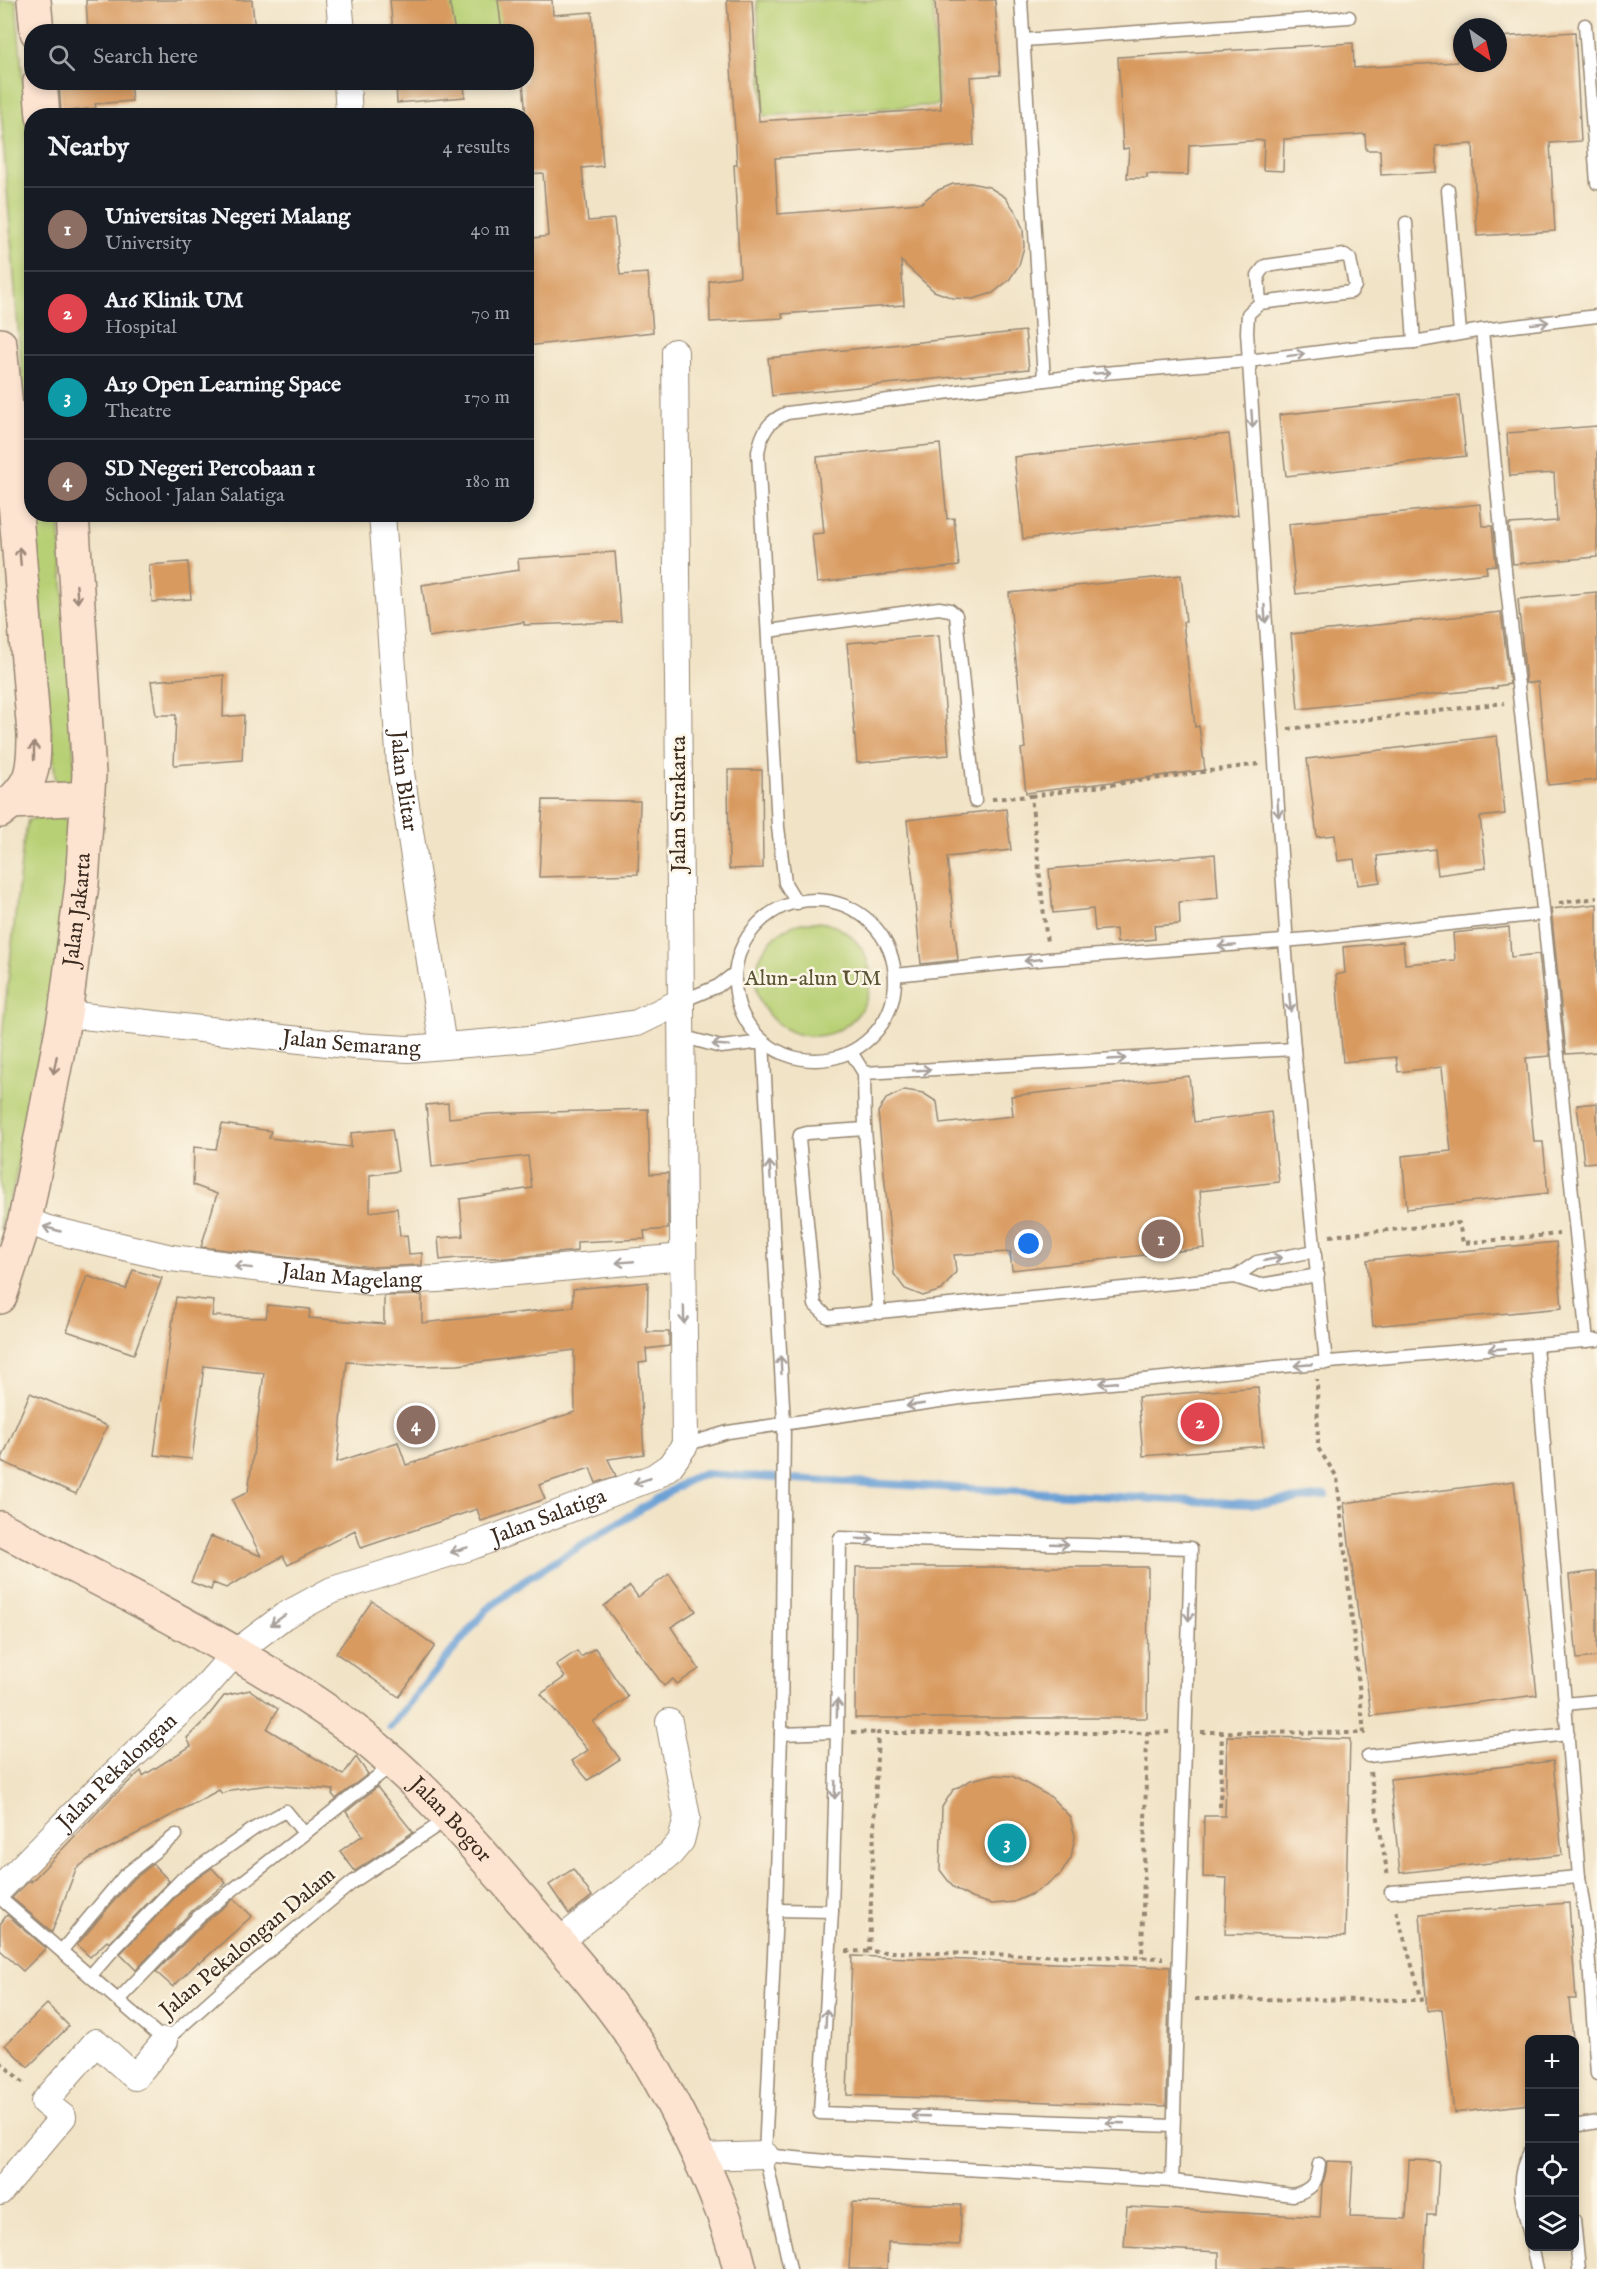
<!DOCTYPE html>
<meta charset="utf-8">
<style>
:root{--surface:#171b24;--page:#242831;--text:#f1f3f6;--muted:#9ea1a6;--line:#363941;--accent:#0f766e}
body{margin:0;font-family:"IM FELL English",serif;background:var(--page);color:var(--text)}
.controls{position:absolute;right:18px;bottom:18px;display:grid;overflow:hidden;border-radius:12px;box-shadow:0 3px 9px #0003}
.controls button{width:54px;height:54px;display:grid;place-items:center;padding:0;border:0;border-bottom:2px solid var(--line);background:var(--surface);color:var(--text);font:30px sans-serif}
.compass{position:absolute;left:1453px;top:18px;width:54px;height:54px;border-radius:50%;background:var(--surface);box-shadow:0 3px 9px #0003;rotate:146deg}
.you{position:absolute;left:1029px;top:1244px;width:21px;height:21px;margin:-15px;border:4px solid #fff;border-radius:50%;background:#1a73e8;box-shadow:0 0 0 9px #1a73e833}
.badge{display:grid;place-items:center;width:39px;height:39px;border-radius:50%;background:var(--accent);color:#fff;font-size:20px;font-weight:700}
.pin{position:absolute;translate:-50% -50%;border:3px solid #fff;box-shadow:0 2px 6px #0006}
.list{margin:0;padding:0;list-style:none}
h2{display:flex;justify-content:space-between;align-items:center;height:78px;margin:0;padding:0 24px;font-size:26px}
h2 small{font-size:20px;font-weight:400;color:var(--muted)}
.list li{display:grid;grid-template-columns:39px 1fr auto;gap:18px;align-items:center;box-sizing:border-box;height:84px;padding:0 24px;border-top:2px solid var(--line)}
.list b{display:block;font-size:22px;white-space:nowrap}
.list p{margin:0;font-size:20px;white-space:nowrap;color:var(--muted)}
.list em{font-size:20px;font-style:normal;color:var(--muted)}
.icon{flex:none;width:33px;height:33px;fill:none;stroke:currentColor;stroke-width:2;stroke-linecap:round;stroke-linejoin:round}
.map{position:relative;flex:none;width:1597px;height:2269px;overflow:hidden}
.search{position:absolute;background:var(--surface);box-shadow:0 3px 9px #0003;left:24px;top:24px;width:510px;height:66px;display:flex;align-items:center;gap:15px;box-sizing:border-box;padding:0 21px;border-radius:24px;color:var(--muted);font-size:22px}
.panel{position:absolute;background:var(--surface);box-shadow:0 3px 9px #0003;left:24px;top:108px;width:510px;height:414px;border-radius:24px}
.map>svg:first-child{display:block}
</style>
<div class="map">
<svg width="1597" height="2269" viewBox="0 0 1597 2269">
<rect width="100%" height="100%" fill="#fcf5e5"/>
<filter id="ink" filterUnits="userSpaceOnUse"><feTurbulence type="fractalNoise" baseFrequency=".0167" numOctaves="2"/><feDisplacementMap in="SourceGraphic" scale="12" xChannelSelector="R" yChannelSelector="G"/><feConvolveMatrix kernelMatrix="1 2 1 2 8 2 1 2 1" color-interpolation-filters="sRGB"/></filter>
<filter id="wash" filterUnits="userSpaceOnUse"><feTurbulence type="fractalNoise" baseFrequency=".008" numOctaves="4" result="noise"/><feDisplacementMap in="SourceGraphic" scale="24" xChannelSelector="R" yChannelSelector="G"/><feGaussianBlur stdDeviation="1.35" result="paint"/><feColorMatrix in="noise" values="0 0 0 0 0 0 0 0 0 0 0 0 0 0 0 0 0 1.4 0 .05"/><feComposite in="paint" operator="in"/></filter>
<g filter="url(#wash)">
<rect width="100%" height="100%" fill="#f1e3c6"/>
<g fill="#b8d075" stroke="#7a7d4a" stroke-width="1.5">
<path d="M0,0H16L32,188L31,491L0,100Z"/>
<path d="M479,0H512L501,21L502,31H455L431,5Z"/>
<path d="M757,0H933L939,105L764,116Z"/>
<path d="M33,515H59L75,776L70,786H58L55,777Z"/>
<path d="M55,813L68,822L69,876L58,966L13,1190L0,1230V1055L23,844L28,820Z"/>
<circle cx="813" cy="979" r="57"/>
</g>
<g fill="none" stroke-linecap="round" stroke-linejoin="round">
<path stroke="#679fd5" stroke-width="8" d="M390,1727L486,1610L528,1578L695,1476L704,1474L1229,1503L1256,1504L1325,1496"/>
</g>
<g id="blocks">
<g fill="#d89a5f" fill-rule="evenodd">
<path d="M86,0H252L255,32H194V27L146,32H88Z"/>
<path d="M390,0H449L455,32H393Z"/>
<path d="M498,0H552L553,15L592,12L603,166L582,168L588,221L614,219L620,275L648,273L653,332L526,346V239L548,236L543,173L526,174V116L523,82H526V32H502Z"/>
<path d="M727,0H752L759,121L941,109L935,0H995L1000,75L970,77L974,145L775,158L778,214L921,203L936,191L953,184L971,183L989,187L1005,197L1016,212L1023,229L1024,247L1019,265L1009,280L993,293L973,299L953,298L934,291L901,261L904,305L782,314L783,318L710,322L709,281L740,276L734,165H737Z"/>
<path d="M1575,32L1581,141L1550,143L1555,231L1477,236L1473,144L1436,146L1437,172L1381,175L1380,150H1366L1365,134L1284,139L1283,171L1263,170L1264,140L1189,145L1188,175L1147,174V178H1127L1129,148L1123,149L1118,57L1353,43L1354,68L1457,62L1456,40L1462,39V63H1498V37Z"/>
<path d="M59,82H130L132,101L95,104L96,108L61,112Z"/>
<path d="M396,82H464L465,97L397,103Z"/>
<path d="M1025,331L1029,369L772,396L768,358Z"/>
<path d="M1459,395L1466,456L1286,476L1279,415Z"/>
<path d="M1597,426V557L1513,564L1509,524L1557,521L1554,473L1510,476L1507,433Z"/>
<path d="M1229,434L1238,515L1023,539L1014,457Z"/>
<path d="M940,444L947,519L954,518L959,566L817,583L812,534L824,533L817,457Z"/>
<path d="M1480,504L1482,526H1492L1496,565L1486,566L1487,573L1296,594L1289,524Z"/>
<path d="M615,552L621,622L524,625V622L429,637L422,585L519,570L518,559Z"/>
<path d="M188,562L191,599L152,602L149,565Z"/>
<path d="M1181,575L1186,622H1183L1195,727L1199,726L1205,770L1026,793L1021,749L1025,748L1009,593Z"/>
<path d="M1597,592V780L1548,785L1538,682L1526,683L1518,599Z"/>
<path d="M1501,612L1510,684L1497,686V688L1298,709L1291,634Z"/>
<path d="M939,635L949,755L857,763L847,643Z"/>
<path d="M224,675L223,717L244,715L242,760L174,765L176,715H156L151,681Z"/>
<path d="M1497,736L1505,814L1480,817L1486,868L1438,875L1435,849L1377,856L1380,882L1358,885L1354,859L1338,861L1335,835L1317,837L1307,759Z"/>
<path d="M728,770H762L763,868L729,869Z"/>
<path d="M543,800L640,801L638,874L539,877Z"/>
<path d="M1006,809L1011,850L947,857L958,960L921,964L907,820Z"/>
<path d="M1215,854L1218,898L1179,902L1180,924L1154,926L1155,939L1117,943L1116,929L1095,931L1093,909L1053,913L1049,869Z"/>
<path d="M1597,904V1052L1566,1054L1551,909Z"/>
<path d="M1509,927L1511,957L1539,954L1550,1056L1526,1058L1534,1142H1543L1548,1193L1407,1209L1402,1156L1451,1151L1442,1067L1398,1072L1396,1057L1343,1062L1336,975L1345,973L1343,947L1403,942L1405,964L1455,960L1453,933Z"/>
<path d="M1189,1076L1194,1122L1271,1112L1279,1182L1200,1191L1205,1248L1012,1270L1010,1252L954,1255L956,1272L942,1290L923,1296L905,1289L894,1274L878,1112L886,1099L905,1090L923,1093L937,1102L940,1124L1013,1116L1011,1096Z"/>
<path d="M448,1103L449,1118L489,1114L648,1109L650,1174L668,1173V1229L644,1231L645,1239L577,1242V1251L506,1258H457L440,1260L438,1238L463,1236L460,1199L532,1188L528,1156L432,1167L426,1105Z"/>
<path d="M1597,1103V1162L1584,1163L1577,1105Z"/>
<path d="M222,1124L271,1131L269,1138L351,1147V1133L392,1129L398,1171L370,1175V1212L397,1208L400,1236L407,1235L409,1254L422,1253V1265L371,1267L201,1247L217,1194L193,1185L194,1147L216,1149Z"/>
<path d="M1556,1242L1562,1308L1373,1326L1367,1260Z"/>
<path d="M133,1270L162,1278L134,1354L67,1331L87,1276L126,1289Z"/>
<path d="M648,1282L647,1332H669V1346L646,1349L647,1362L639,1363L644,1454L608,1459L616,1476L596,1483L590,1468L539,1485L545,1499L497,1516L481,1521L477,1509L361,1548L355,1530L288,1565L283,1556L226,1588L213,1583L211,1590L191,1582L211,1536L261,1556L232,1500L248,1492L264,1373L204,1366L192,1459L154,1455L176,1297L214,1301L212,1316L266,1318L268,1305L310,1309L309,1318L384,1324V1296L422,1295V1323L573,1307V1289ZM574,1350L575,1412L406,1465L398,1442L337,1462L347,1362L418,1366L458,1365Z"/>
<path d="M1258,1387L1263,1446L1143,1456L1138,1397Z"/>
<path d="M30,1393L107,1426L76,1494L1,1461Z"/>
<path d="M1514,1481L1537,1695L1371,1716L1344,1503Z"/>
<path d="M856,1567H1148L1147,1718H855Z"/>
<path d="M1597,1571V1657L1577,1659L1569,1575Z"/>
<path d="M669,1574L696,1611L671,1627L699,1669L677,1684L673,1679L664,1686L604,1606L630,1586L638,1597Z"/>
<path d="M372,1601L435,1646L399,1697L336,1653Z"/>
<path d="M595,1648L628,1697L593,1722L620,1759L588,1780L572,1761L588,1750L541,1694L565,1677L556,1665L577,1651L581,1657Z"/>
<path d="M250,1690L278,1709L267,1729L343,1775L356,1757L368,1774L336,1799L332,1794L334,1790L269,1785L231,1790L222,1794L219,1790L89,1859L76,1869L52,1932L12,1898L30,1880L31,1882L110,1799L141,1771L143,1776L191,1746L187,1738L206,1719L224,1696Z"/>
<path d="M1227,1736L1350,1739L1345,1937L1225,1934L1227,1878L1203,1877L1204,1816H1225Z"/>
<path d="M1553,1761L1562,1855L1400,1873L1390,1779Z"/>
<path d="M992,1775L1012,1776L1051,1797L1070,1817L1075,1836L1071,1858L1061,1874L1034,1893L1014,1902L992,1904L971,1898L953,1887L940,1870L942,1807L953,1790L971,1780Z"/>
<path d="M377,1787L413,1832L355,1871L340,1851L363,1835L346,1812Z"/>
<path d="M153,1864L169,1881L109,1943L107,1941L90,1957L77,1945L130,1882Z"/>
<path d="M212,1868L226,1883L192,1911L136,1970L120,1954L187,1885Z"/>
<path d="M573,1869L592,1896L569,1914L549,1885Z"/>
<path d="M234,1899L252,1916L200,1963L198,1962L173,1987L156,1972L204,1923Z"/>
<path d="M1569,1903L1576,1999H1569L1573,2040H1530V2104L1454,2113L1442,2009L1427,2011L1420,1914Z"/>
<path d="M7,1915L46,1948L23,1971L0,1950V1924Z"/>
<path d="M852,1956L1170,1967L1166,2106L847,2095Z"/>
<path d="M47,2004L69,2026L28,2067L5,2045Z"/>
<path d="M1409,2160L1439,2161L1436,2215H1427L1424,2269H1219V2252L1124,2247L1127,2207L1320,2217L1322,2185L1326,2172L1327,2161L1353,2162L1350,2217L1406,2219Z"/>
<path d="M852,2202L961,2205L960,2245L888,2242L887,2269H849Z"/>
</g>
</g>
</g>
<g filter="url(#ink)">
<use href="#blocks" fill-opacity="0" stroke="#968672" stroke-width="1.5"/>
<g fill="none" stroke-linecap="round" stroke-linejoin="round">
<g stroke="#968672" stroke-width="15">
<g id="service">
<path d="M1021,0L1044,380"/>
<path d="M1585,25L1597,183"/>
<path d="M1024,40L1349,17"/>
<path d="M1448,190L1460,333"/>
<path d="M1406,223L1414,342"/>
<path d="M1260,303L1258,275L1265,266L1345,255L1350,259L1355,286L1351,292L1260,303L1248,314L1247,332L1286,931L1285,942L1294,1049L1326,1363"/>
<path d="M1482,330L1504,561L1543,909L1587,1341"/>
<path d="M768,631L939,608L950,610L956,615L975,801"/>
<circle cx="815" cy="980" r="80"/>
<path d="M797,903L785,883L778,827L758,452C762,432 768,421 787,413L1092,374L1248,361L1376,345L1414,342L1482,330L1597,316"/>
<path d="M895,975L1048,959L1320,938L1543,914"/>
<path d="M680,1002L718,986L735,973"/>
<path d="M681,1036L721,1047L763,1042L784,1423L781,1734L776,1910L765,2155L790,2269"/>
<path d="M851,1052L864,1073L865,1129L879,1313"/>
<path d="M864,1073L1294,1049"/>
<path d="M865,1129L807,1133L800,1135L799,1139L815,1305L828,1317L1235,1277L1260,1285L1318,1275"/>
<path d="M1235,1277L1257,1262L1315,1251"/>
<path d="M1536,1345L1579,1877L1586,1922L1597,2074"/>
<path d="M685,1445L728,1432L967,1397L1317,1363L1597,1340"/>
<path d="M1565,1704L1597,1701"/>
<path d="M781,1734L837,1732L840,1538L1191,1548L1172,2181"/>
<path d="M1368,1756L1568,1734"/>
<path d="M1391,1892L1579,1877"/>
<path d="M0,1898L165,2041L229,1984L353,1882L447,1819"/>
<path d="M776,1910L832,1911L837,1732"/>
<path d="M832,1911L820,2113L1173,2126"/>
<path d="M62,1950L124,1876L176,1835"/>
<path d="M91,1975L113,1950L182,1879L255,1828L286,1811L304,1833"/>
<path d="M119,1999L198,1917L392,1765"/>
<path d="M1574,2126L1597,2122"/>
<path d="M1530,2152C1513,2179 1523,2206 1530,2235"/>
<path d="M765,2155L826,2161L1172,2181L1293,2195C1312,2190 1317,2183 1319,2164"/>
<path d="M1574,2220L1579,2269"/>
<path d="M1532,2246L1537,2269"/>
</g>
</g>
<g stroke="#968672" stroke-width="28">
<g id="minor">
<path d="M339,0L342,32"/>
<path d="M347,82L349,116"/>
<path id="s1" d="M382,514L400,766L443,1046"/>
<path id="s2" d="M65,1014L355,1046L408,1049L530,1039L637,1023L680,1002"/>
<path id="s3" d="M25,1220L48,1229L171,1258L371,1282L438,1279L683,1257"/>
<path id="s4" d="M0,1889L99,1788L199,1694L235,1653L284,1616L332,1590L470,1547L654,1477L670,1466L685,1445L675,352"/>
<path d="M558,1942L670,1854L681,1841L687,1817L669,1722"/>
<path d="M700,2157L765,2155"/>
<path d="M0,2192L63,2117L44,2102L96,2042L135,2077L165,2041"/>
</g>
</g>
<g stroke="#968672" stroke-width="36">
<g id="secondary">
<path d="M34,0L37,32"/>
<path d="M40,82L43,116"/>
<path d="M0,345L15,502L34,734C34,774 32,786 0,811"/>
<path d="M12,802L88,798"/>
<path id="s5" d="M0,1297L25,1220L65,1014L82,884L89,774L72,514"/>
<path id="s6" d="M0,1528C114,1587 231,1644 336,1717C405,1765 460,1828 514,1891C554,1938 596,1983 631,2034C650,2060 665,2089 680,2118C705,2167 727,2215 740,2269"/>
</g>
</g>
<g stroke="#968672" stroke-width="4" stroke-dasharray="4.5 4.5" stroke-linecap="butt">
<path d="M1288,729L1504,703"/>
<path d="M1031,796L1259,764"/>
<path d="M992,799L1031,796L1047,943"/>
<path d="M1559,903L1597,898"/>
<path d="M1330,1236L1459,1223L1463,1243L1559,1234"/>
<path d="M852,1732L878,1733"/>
<path d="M1201,1732L1364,1733L1337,1477L1318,1448L1317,1379"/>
<path d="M1147,1733L1169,1732"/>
<path d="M1370,1772L1388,1877"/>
<path d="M1220,1807L1222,1732"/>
<path d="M846,1951L1163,1958"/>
<path d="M869,1951L878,1733H1147L1142,1958"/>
<path d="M1195,1999L1422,2000L1395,1907"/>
<path d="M0,2062L26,2085"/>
</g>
<use href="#service" stroke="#fff" stroke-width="12"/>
<use href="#minor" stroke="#fff" stroke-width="26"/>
<use href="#secondary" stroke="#fde4d1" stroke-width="33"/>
</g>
<defs><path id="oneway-shaft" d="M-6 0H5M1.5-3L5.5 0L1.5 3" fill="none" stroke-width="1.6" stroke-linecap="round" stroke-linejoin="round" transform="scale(1.5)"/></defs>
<g stroke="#a79f9a">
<use href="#oneway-shaft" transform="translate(1540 323) rotate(-7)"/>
<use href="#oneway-shaft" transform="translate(1296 355) rotate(-7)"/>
<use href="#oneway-shaft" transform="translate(1102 373) rotate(-5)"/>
<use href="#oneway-shaft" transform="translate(1252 419) rotate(86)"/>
<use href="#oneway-shaft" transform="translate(1265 614) rotate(86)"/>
<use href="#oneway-shaft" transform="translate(1278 808) rotate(86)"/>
<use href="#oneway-shaft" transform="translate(1227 946) rotate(176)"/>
<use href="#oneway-shaft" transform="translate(1033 960) rotate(174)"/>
<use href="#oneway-shaft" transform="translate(1290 1003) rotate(85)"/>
<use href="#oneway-shaft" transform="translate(721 1045) rotate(-176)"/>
<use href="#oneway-shaft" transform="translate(1117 1059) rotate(-3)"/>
<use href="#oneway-shaft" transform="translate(922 1070) rotate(-3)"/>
<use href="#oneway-shaft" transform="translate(770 1170) rotate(-93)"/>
<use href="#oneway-shaft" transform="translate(52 1229) rotate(-164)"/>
<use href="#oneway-shaft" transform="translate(1273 1259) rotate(-11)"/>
<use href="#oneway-shaft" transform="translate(625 1262) rotate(175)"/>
<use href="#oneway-shaft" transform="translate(243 1267) rotate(-173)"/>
<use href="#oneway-shaft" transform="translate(684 1315) rotate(89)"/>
<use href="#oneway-shaft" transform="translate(1497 1349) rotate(175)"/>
<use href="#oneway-shaft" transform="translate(781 1365) rotate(-93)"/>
<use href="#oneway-shaft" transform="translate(1303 1365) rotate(175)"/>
<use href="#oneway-shaft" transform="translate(1108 1383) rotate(175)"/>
<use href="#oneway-shaft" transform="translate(915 1405) rotate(172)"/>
<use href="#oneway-shaft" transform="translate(642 1481) rotate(161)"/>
<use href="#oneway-shaft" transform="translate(865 1539) rotate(2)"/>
<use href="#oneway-shaft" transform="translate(1060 1544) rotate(2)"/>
<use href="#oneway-shaft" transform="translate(459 1550) rotate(163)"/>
<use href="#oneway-shaft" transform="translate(1189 1612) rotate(92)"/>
<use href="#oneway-shaft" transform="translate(278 1620) rotate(145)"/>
<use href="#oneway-shaft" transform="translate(837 1708) rotate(-89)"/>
<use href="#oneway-shaft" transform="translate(835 1790) rotate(92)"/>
<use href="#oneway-shaft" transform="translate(826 2018) rotate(-87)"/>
<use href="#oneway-shaft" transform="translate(920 2116) rotate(-178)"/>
<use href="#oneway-shaft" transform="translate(1115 2123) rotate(-178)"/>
</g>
<g stroke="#9c8778">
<use href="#oneway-shaft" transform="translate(20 556) rotate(-95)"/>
<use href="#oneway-shaft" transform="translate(77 594) rotate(86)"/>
<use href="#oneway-shaft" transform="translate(34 751) rotate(-90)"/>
<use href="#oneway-shaft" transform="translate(55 1065) rotate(101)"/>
</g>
</g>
<g text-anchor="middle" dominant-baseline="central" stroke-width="5" stroke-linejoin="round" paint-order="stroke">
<g font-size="22" fill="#3b2a1e" stroke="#fcf5e5">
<text stroke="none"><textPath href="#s1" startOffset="268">Jalan Blitar</textPath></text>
<text transform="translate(679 804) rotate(-90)">Jalan Surakarta</text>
<text stroke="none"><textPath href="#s5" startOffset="396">Jalan Jakarta</textPath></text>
<text stroke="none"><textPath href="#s2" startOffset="288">Jalan Semarang</textPath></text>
<text stroke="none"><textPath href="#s3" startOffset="333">Jalan Magelang</textPath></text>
<text stroke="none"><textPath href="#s4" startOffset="678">Jalan Salatiga</textPath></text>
<text stroke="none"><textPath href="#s4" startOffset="166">Jalan Pekalongan</textPath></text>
<text stroke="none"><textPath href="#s6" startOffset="540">Jalan Bogor</textPath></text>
<text transform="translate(248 1943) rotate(-40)">Jalan Pekalongan Dalam</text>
</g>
<g font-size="22" fill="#5a5434" stroke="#fcf5e5">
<text x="813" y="979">Alun-alun UM</text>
</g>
</g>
</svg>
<div class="controls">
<button>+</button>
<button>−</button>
<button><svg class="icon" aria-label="locate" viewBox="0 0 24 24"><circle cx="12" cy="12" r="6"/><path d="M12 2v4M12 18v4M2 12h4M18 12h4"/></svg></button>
<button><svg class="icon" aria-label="layers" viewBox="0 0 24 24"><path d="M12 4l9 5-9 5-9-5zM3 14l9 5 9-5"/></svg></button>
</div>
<svg class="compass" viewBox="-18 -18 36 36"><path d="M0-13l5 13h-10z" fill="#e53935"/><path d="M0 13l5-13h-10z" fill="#9ea1a6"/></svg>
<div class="you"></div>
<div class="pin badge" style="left:1161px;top:1239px;background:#8d6e63">1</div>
<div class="pin badge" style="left:1200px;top:1422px;background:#e0444e">2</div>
<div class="pin badge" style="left:1007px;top:1843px;background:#0f9aa8">3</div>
<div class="pin badge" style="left:416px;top:1425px;background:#8d6e63">4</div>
<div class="search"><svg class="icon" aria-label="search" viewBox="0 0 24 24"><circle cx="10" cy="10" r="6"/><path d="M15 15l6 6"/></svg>Search here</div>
<section class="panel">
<h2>Nearby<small>4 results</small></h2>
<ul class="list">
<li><span class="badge" style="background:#8d6e63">1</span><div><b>Universitas Negeri Malang</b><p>University</p></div><em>40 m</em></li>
<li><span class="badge" style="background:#e0444e">2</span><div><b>A16 Klinik UM</b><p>Hospital</p></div><em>70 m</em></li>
<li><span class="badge" style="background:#0f9aa8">3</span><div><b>A19 Open Learning Space</b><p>Theatre</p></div><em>170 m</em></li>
<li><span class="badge" style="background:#8d6e63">4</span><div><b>SD Negeri Percobaan 1</b><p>School · Jalan Salatiga</p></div><em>180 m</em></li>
</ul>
</section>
</div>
